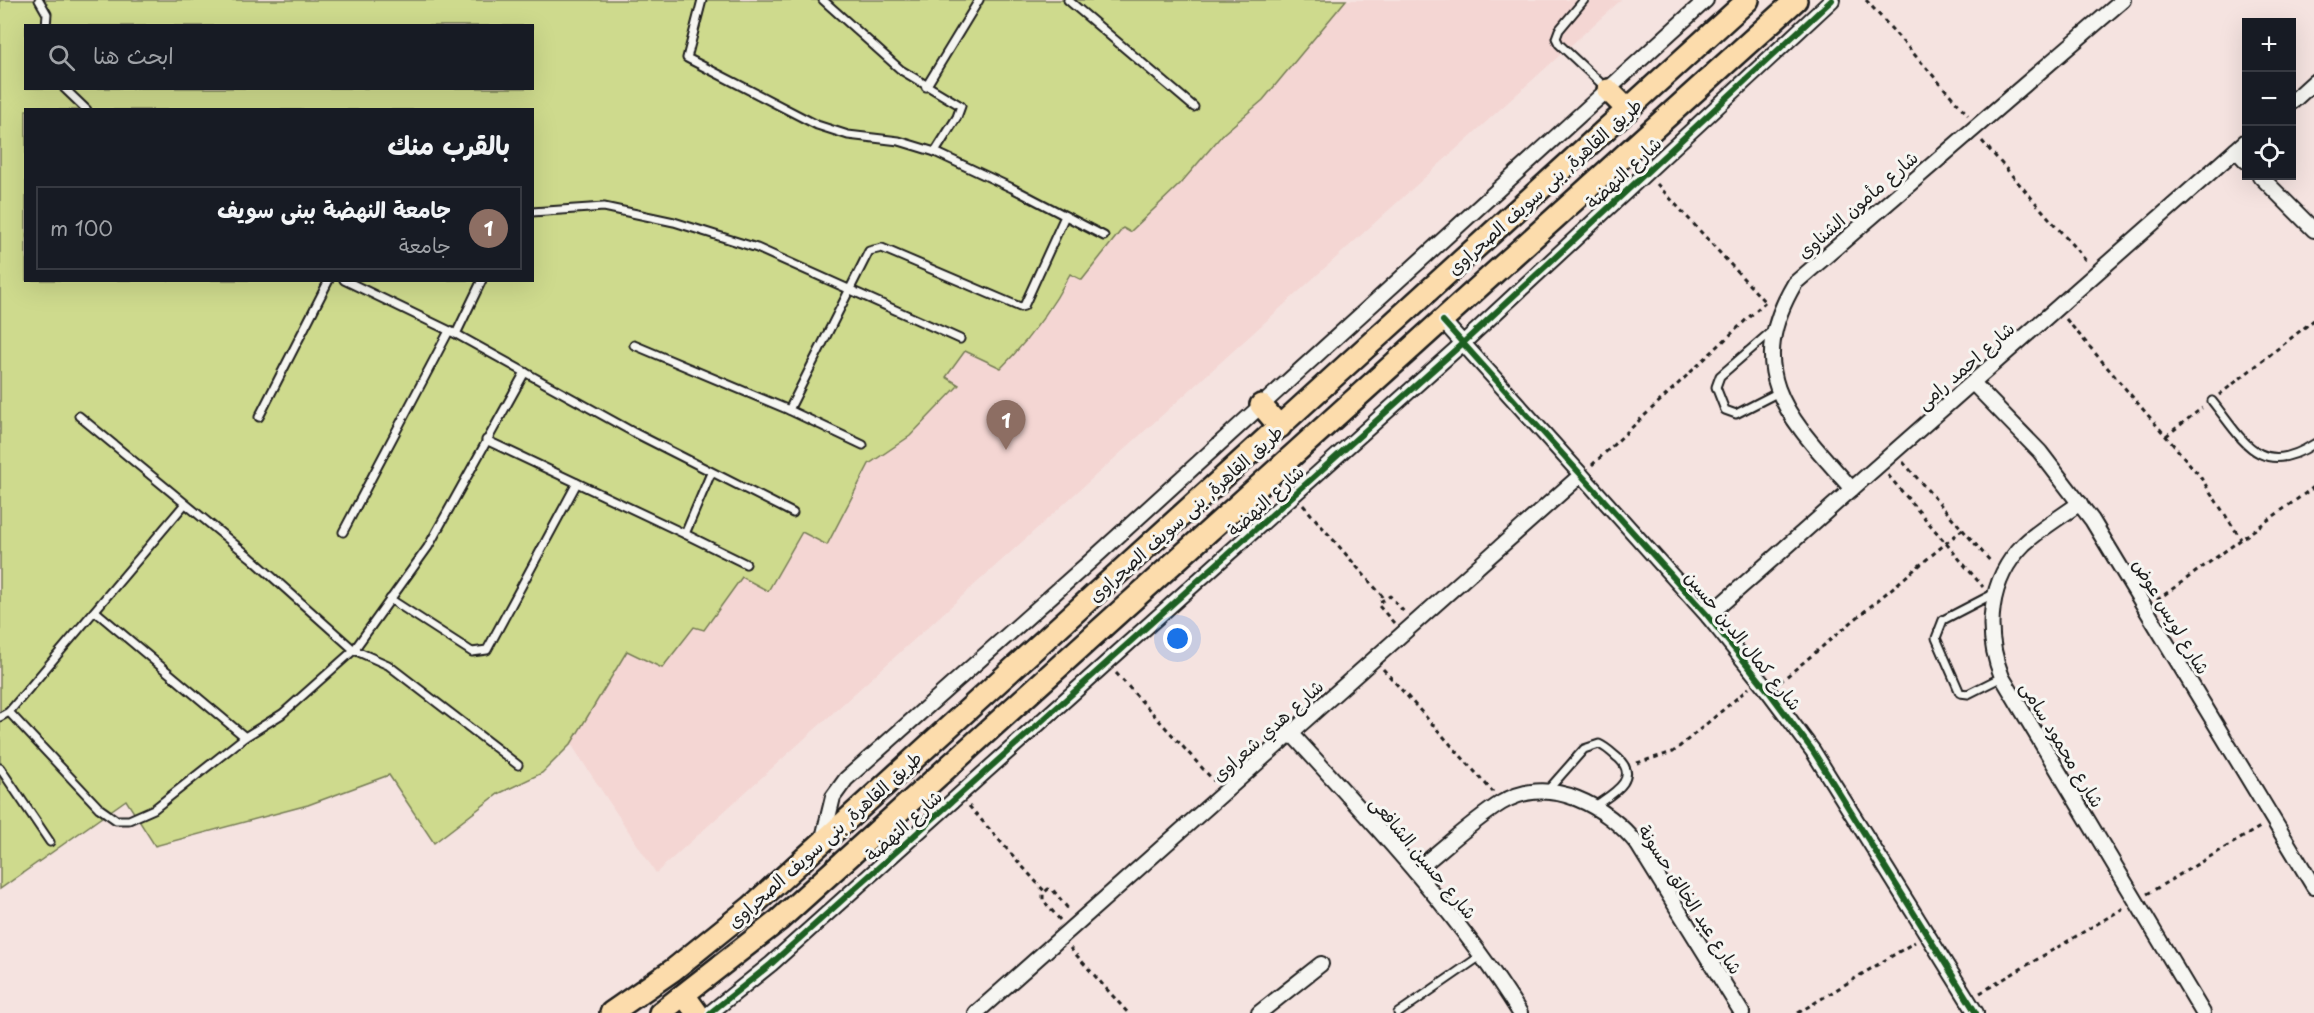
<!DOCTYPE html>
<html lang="ar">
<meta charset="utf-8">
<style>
:root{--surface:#171b24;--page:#242831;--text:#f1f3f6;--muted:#9ea1a6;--line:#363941;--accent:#0f766e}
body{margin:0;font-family:"Playpen Sans","Playpen Sans Arabic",sans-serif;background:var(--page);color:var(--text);direction:rtl}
.controls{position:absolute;right:18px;top:18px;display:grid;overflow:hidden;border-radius:0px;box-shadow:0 6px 24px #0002}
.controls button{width:54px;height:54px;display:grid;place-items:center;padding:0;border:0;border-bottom:2px solid var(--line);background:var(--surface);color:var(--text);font:30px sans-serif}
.you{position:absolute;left:1178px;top:639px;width:21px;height:21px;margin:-15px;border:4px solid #fff;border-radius:50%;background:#1a73e8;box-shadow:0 0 0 9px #1a73e833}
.badge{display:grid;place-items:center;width:39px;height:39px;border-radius:50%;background:var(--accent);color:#fff;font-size:20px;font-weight:700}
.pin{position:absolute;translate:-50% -50px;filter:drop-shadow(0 2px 3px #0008)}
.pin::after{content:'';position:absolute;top:32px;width:21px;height:18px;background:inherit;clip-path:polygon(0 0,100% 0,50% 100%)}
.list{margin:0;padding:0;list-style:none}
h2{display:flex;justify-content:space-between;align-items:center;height:78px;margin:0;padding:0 24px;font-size:26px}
h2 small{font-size:20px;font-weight:400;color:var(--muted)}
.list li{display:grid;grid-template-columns:39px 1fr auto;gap:18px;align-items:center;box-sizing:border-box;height:84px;margin:0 12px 12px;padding:0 12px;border:2px solid var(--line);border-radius:0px}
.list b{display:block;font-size:22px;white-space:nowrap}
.list p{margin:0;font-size:20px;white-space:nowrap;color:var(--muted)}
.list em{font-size:20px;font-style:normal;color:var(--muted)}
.icon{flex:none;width:33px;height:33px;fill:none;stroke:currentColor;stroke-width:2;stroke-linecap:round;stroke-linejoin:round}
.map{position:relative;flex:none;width:2314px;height:1013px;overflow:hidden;direction:ltr}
.search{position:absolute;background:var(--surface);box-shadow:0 6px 24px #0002;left:24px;top:24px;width:510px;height:66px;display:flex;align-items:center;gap:15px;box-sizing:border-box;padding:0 21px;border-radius:0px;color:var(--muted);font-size:22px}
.panel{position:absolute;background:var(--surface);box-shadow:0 6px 24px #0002;left:24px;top:108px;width:510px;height:174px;border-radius:0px;direction:rtl}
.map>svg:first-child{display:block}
</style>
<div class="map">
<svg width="2314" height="1013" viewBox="0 0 2314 1013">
<rect width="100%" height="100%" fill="#f5e3e0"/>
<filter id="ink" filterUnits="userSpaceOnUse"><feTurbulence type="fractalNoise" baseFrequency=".0167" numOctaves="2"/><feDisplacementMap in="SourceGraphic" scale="12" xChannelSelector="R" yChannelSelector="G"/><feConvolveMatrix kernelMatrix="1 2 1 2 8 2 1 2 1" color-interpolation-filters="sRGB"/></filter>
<g filter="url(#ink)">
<path fill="#f4d6d3" d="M1346,0H1621L656,873L571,744L627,651L662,668L694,626L704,630L742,577L768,591L802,532L827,544L869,464L910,436L958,385L946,377L966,351L1051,309L1070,273L1082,280L1123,228L1130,232L1180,184L1223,134L1263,100Z"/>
<path fill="#ceda8d" stroke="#757b54" stroke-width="1.5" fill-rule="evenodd" d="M0,0H1346L1263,100L1223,134L1180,184L1130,232L1123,228L1082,280L1070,274C1051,310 1030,339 1001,368L965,351L946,377L959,385L910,436L869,464L827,545L802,532L768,591L742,577L704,630L694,627L662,668L627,651L571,744L542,773L498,794L434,843L389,775L308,805L155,846L126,800L0,889ZM26,26H532V88H26ZM26,110H532V280H26Z"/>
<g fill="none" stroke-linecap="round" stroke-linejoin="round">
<g stroke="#1c1c1c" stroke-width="11">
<g id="service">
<path d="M39,0L47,14L46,26"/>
<path d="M702,0L687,58L817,125L848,135L899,141L935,152L1012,188L1104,236"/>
<path d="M823,0L901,70L961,106L957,117L935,152"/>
<path d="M1068,0L1194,107"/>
<path d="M1584,0L1559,30L1556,38L1559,44L1606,88"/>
<path d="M926,87L979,0"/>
<path d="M64,88L87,110"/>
<path d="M532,212L604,207L674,222L757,248L960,339"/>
<path d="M344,280L456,334L633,432L793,513"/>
<path d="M1773,330L1720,376L1716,387L1725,410L1736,414L1779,392"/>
<path d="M456,334L482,280"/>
<path d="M634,345L789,410"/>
<path d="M2212,401C2243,440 2260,479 2314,444"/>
<path d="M79,416L250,557L354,650L388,665L518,765"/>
<path d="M259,417L329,280"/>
<path d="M486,440L685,534"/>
<path d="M863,445L789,410L869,251L882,248L1020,307L1024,306L1065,216"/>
<path d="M711,473L685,534L746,564"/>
<path d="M343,532L449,331"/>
<path d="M1995,593L1943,620L1936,638L1960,693L1968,694L2002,677"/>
<path d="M390,599L472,652L487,650L577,483"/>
<path d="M95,611L245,737"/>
<path d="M9,712L99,808L116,820H129L154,809L245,737L282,714L354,650L428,547L525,372"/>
<path d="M0,717L9,712L184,505"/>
<path d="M0,768L50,842"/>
<path d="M1547,791L1584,749L1599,744C1606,747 1612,753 1618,758C1641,779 1612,794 1595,806"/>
<path d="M1398,1013L1482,955"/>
</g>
</g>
<g stroke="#1c1c1c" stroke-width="18">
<g id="minor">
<path d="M2292,102L2314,82"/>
<path d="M2236,150L2246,161"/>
<path d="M2260,176L2314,230"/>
<path d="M1443,321L1708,616L1769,692L1813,751L1976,1013"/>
<path d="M1973,383L2040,452L2092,520L2314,887"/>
<path d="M1852,489C1793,422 1740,376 1795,283L2123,0"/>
<path d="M2080,503C2062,516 2040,529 2024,544C1988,580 1984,632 2002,677L2203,1013"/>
<path d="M1708,616L2246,141"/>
<path d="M1291,733C1372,822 1456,910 1520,1013"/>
<path d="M823,838L833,797L846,779L1094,558L1706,0"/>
<path d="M1415,871C1443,849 1471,822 1501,803C1550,773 1608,807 1638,845L1742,1013"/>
<path d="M710,1013L771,964L1463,343L1832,0"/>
<path d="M976,1013L1581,475"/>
<path d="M1259,1013L1321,964"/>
</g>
</g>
<g stroke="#1c1c1c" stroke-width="26">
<g id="primary">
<path d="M1608,90L1628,110"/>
<path d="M1261,405L1280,427"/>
<path d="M684,995L697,1013"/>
<path d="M611,1013L673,970L751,907L1748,0"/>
<path d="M660,1013L779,920L1796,0"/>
</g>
</g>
<g stroke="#1c1c1c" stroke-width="3" stroke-dasharray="4.5 4.5" stroke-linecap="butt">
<path d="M1866,0L1968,115"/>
<path d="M1982,141L2088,263"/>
<path d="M1657,184L1764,301"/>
<path d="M2066,319L2199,475L2241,539"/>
<path d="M2219,395L2314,320"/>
<path d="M2166,436L2202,408"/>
<path d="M1903,462L1992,563"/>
<path d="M1592,465L1765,302"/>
<path d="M1888,475L1983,587"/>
<path d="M1303,505L1384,598"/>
<path d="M2157,600L2314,487"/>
<path d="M1394,623L1379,606L1380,602L1390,596L1405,613"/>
<path d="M1383,669L1493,792"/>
<path d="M1116,673L1214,781"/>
<path d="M1780,682L1963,529"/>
<path d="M1637,763L1673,752L1749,688"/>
<path d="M969,806L1045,892"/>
<path d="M2147,894L2260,827"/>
<path d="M1060,920L1043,900V894L1048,889L1053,890L1070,911"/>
<path d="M1070,948L1128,1013"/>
<path d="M1980,993L2124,908"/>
<path d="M1798,1013L1915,942"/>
</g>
<use href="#service" stroke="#f6f6f2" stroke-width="7"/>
<use href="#minor" stroke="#f6f6f2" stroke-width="14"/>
<use href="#primary" stroke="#fcdcac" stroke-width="21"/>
<g stroke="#f6f6f2" stroke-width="10">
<g id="cycleway">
<path d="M1443,321L1708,616L1769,692L1813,751L1976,1013"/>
<path d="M710,1013L771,964L1463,343L1832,0"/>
</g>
</g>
<use href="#cycleway" stroke="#1b5e20" stroke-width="6"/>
</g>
</g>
<g text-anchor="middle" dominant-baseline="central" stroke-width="6" stroke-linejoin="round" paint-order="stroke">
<g font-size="18" fill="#1c1c1c" stroke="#f6f6f2">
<text transform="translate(1623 172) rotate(-43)">شارع النهضة</text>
<text transform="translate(1544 186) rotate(-42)">طريق القاهرة, بنى سويف الصحراوى</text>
<text transform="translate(1857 204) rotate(-41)">شارع مأمون الشناوى</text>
<text transform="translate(1965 365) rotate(-41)">شارع احمد رامى</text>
<text transform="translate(1265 500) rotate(-42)">شارع النهضة</text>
<text transform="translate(1185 513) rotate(-42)">طريق القاهرة, بنى سويف الصحراوى</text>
<text transform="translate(2172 616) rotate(59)">شارع لويس عوض</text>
<text transform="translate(1744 640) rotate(51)">شارع كمال الدين حسين</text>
<text transform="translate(1267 730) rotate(-42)">شارع هدي شعراوى</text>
<text transform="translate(2063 744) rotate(59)">شارع محمود سامى</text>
<text transform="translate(903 825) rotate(-42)">شارع النهضة</text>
<text transform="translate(824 839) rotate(-42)">طريق القاهرة, بنى سويف الصحراوى</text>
<text transform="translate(1424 857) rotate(50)">شارع حسين الشافعى</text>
<text transform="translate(1691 899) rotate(57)">شارع عبد الخالق حسونة</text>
</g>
</g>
</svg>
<div class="controls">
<button>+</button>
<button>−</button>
<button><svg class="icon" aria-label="locate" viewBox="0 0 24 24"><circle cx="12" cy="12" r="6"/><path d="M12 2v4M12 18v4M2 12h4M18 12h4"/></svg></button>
</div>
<div class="you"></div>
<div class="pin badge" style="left:1006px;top:450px;background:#8d6e63">1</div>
<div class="search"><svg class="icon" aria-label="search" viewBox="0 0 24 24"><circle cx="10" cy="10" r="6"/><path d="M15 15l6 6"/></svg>ابحث هنا</div>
<section class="panel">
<h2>بالقرب منك<small></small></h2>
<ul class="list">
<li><span class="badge" style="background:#8d6e63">1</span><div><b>جامعة النهضة ببنى سويف</b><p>جامعة</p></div><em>100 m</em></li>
</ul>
</section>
</div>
